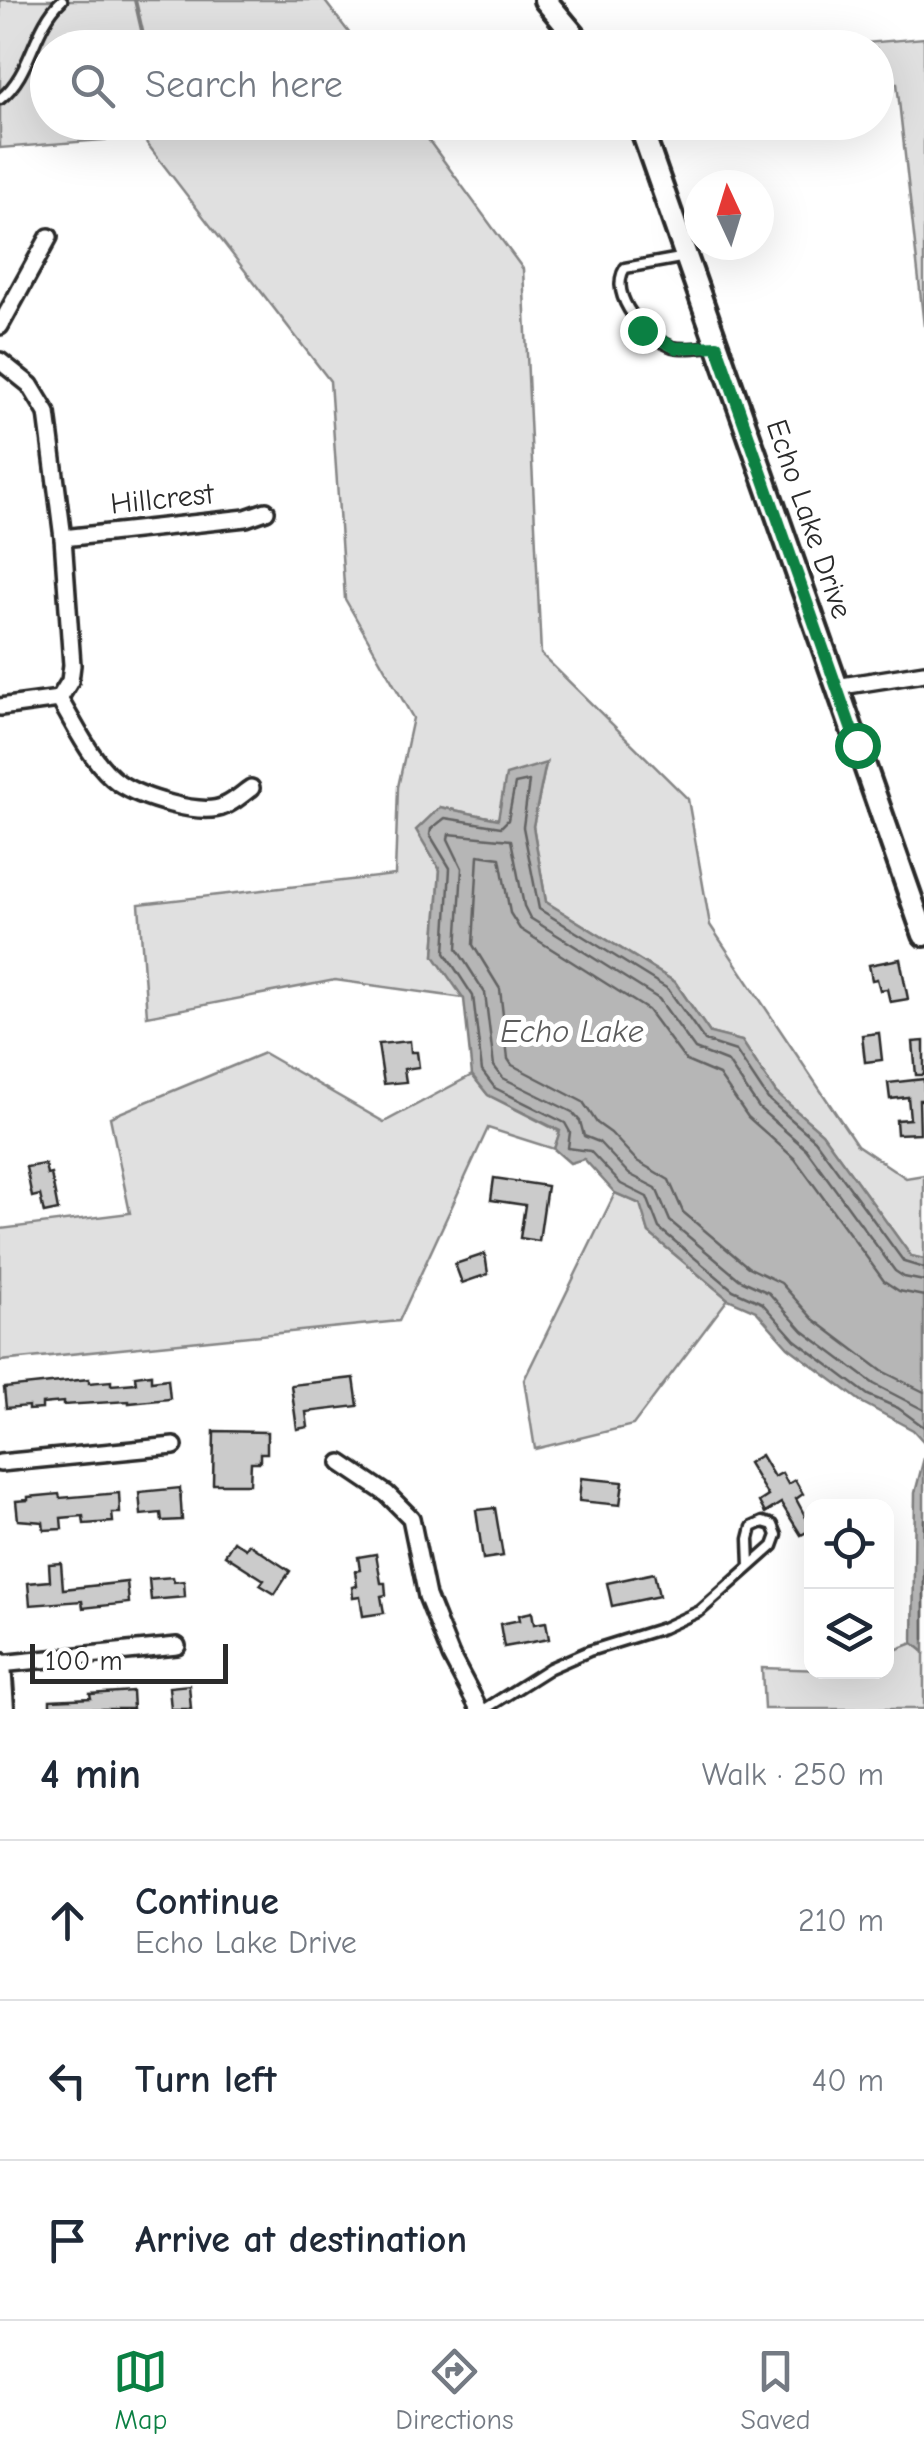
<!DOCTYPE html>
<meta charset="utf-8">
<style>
:root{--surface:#fff;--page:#f2f2f3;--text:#1f2937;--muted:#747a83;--line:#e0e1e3;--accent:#0b8043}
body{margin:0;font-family:"Comic Neue",sans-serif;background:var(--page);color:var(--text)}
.controls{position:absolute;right:30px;bottom:30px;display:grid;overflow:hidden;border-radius:20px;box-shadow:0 10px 40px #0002}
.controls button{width:90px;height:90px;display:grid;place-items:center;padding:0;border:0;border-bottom:2px solid var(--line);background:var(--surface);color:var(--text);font:50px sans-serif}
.compass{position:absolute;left:684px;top:170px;width:90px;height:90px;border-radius:50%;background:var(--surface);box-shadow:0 10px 40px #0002;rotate:356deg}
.scale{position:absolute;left:30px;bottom:25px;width:198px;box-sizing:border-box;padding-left:10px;border:5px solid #2b2b2b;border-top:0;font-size:28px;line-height:35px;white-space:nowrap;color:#2b2b2b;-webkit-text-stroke:8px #fff;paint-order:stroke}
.stop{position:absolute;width:30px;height:30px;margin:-22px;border:8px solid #0b8043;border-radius:50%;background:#fff}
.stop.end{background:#0b8043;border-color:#fff;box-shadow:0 2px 10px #0008}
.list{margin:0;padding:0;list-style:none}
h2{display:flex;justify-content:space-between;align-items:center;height:130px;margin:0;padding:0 40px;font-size:42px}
h2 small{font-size:32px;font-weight:400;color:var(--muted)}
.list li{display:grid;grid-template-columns:65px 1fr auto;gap:30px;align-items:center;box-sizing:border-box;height:160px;padding:0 40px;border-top:2px solid var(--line)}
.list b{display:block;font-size:38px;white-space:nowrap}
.list p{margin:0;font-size:32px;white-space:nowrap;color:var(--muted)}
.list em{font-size:32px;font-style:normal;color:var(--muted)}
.icon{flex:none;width:55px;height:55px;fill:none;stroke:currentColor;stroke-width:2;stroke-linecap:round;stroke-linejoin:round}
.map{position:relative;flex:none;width:924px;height:1709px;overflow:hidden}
.search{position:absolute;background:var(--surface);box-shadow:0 10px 40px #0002;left:30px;right:30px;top:30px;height:110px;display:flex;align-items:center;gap:25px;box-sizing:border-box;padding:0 35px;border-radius:55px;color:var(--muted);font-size:38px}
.sheet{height:610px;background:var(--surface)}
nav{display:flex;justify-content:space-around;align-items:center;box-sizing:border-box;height:140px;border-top:2px solid var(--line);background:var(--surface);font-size:28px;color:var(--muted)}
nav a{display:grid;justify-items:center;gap:5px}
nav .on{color:var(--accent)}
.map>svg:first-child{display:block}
</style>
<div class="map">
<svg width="924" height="1709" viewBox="0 0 924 1709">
<rect width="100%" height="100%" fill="#fff"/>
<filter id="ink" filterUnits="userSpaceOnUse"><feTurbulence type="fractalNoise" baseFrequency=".01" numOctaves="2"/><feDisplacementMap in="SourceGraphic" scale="20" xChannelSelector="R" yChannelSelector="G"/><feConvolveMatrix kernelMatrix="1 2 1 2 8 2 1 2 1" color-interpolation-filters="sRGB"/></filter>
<g filter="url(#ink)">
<g fill="#e0e0e0" stroke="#868686" stroke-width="2.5">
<path d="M0,0H324L360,47L48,48V122L416,123L523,269L541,654L688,799L710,925L857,1145L906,1178L924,1175V1259L911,1256L822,1133L776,1093L742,1041L710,1033L675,982L546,902L533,826L546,764L498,819L440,807V870L434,956L464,998L335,980L147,1016L139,904L395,875L398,787L413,718L345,599L330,381L142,137L0,148Z"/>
<path d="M924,38V326L897,83H877L876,48L818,47Z"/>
<path d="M264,1053L384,1122L472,1075L488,1095L560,1132L554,1149L488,1128L399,1321L0,1361V1229L130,1213L110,1117Z"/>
<path d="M615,1193L641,1204L649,1233L728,1299L633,1425L535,1449L524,1380Z"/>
<path d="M913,1643L924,1652V1709H764L762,1668L886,1672L887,1653Z"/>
</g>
<g fill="#b6b6b6" stroke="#7e7e7e" stroke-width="2.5">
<path d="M546,763L533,826L546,902L675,982L710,1033L742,1041L776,1093L822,1133L911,1256L924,1259V1442L913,1430L863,1403L788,1347L756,1311L728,1299L649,1233L640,1204L615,1193L584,1159L570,1163L554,1149L560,1131L488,1095L472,1075L464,999L434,956L440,870L416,830L440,807L498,819L506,775Z"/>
<path d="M924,1458V1652L913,1643L915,1493Z"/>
</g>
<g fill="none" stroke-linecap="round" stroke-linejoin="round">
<g stroke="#636363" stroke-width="2.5">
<path d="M924,1268L904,1262L815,1140L768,1099L736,1051L705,1041L668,989L539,909L523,827L529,781L515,784L508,820L501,827L445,818L431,829L430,835L450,868L445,953L473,996L482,1071L495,1088L565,1123L570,1132L568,1148L590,1151L621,1184L647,1197L659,1228L733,1290L762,1303L795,1340L868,1395L898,1408L924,1427"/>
<path d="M924,1281L904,1277L895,1271L806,1149L759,1108L728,1062L695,1049L659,999L530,918L524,906L511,840L449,834L448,839L462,868L457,949L485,993L494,1066L503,1078L572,1112L580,1121L584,1136L599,1142L629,1174L656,1188L670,1221L739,1279L769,1293L803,1331L874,1384L924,1410"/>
<path d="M924,1296L899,1291L884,1281L795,1159L748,1117L719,1075L686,1061L648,1010L520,929L510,913L500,858L478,855L473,945L500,989L508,1059L512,1065L583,1102L597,1123L611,1133L637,1161L669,1180L683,1212L748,1267L781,1283L813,1319L882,1371L924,1392"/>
<path d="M924,1519V1639"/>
</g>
<path stroke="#7e7e7e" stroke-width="4" d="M135,0L146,48"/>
</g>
<g fill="#cbcbcb" stroke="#2b2b2b" stroke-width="2.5">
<path d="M900,959L908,999L890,1002L887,989L880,990L877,979L872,980L869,965Z"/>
<path d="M879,1033L882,1060L865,1062L862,1035Z"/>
<path d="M410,1041L411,1052H417L419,1067L404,1069L406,1082L384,1084L378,1044Z"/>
<path d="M924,1041V1075H916L913,1042Z"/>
<path d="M924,1079V1100H919L920,1133L897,1134L896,1120L910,1119L908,1097L890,1099L888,1083Z"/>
<path d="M45,1164L47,1175L51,1174L58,1210L44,1213L40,1195L32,1197L26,1167Z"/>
<path d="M494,1178L547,1186L539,1241L520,1238L525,1205L491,1200Z"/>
<path d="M485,1254L488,1274L462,1283L455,1264Z"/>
<path d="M151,1374V1381L168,1379L170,1399L129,1403V1401L63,1405V1402L42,1404V1409L28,1410V1406L6,1408L4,1388L89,1379V1383L111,1381V1385L136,1383L135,1376Z"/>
<path d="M354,1378L358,1406L306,1412L308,1427L297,1429L291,1385Z"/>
<path d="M214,1431L267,1432V1453H260V1462H251L250,1484H213Z"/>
<path d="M761,1455L774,1477L782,1473L788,1484L795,1480L803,1494L796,1499L812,1529L801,1535L781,1503L765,1513L759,1502L768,1496L748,1463Z"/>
<path d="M581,1478L623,1482L620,1505L579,1501Z"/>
<path d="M180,1488L182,1520L162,1521L161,1513L141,1515L139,1492Z"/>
<path d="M119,1493L120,1513H112L113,1522L84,1524L83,1516L61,1518L62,1529L44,1530L43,1522L18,1520L16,1501L28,1500V1497L59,1494L60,1498Z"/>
<path d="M495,1508L503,1556L483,1559L476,1510Z"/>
<path d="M234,1541L246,1549L249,1544L290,1571L275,1594L260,1585L264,1580L225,1555Z"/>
<path d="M376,1554L381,1583H385L386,1595L381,1596L384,1613L363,1616L360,1596L353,1597L352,1587L357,1586L355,1571L360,1570L358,1557Z"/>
<path d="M61,1563L63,1589L127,1582L129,1603L83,1608L82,1601L30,1605L28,1583L50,1581L49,1564Z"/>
<path d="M654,1573L659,1596L612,1606L607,1583Z"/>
<path d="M173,1577L174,1582L184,1581L185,1597L151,1600L149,1579Z"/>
<path d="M532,1612L534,1624L546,1622L549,1639L504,1647L500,1624L520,1620L519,1615Z"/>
<path d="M189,1685L191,1709H171L169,1687Z"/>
<path d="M132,1691L133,1709H50V1700L91,1698L90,1694Z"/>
</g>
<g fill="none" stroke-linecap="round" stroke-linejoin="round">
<g stroke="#2b2b2b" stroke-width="15">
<g id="lane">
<path d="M0,99C32,74 32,28 62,0"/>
<path d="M686,257L625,268C607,296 647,339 673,347C685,350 701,347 713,346"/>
<path d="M485,1709L550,1668L589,1651L663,1628L700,1611L773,1546L777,1535L773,1525L763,1522L752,1527L749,1539L750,1566"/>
</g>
</g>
<g stroke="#2b2b2b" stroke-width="22">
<g id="street">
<path d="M0,326L49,237"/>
<path d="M0,361L30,385L47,413L63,538L72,665L70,681L59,699L0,707"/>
<path d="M63,538L246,518L266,511"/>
<path d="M836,687L924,673"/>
<path d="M59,699C76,726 92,764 119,783C140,797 201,817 224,806C234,802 242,794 251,788"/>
<path d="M0,1463L174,1446"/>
<path d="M341,1463L387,1494L411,1518L427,1596L451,1656L479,1709"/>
<path d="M0,1664L177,1646"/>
</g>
</g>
<g stroke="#2b2b2b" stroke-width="28">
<g id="secondary">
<path d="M545,0L585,48"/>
<path d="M639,122L924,935"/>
<path d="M0,1664L3,1709"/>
</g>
</g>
<use href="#lane" stroke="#fff" stroke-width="8"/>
<use href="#street" stroke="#fff" stroke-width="15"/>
<use href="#secondary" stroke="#fff" stroke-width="20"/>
</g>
</g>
<g fill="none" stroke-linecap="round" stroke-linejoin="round" filter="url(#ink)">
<path stroke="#0b8043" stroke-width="12" d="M642,330L676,348L717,346L857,745"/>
</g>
<g text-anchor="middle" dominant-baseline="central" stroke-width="10" stroke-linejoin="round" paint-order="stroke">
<g font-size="30" fill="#2b2b2b" stroke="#fff">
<text transform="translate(162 499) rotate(-6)">Hillcrest</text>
<text transform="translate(809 519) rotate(71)">Echo Lake Drive</text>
</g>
<g font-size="32" font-style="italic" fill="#5c5c5c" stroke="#fff">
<text x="572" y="1031">Echo Lake</text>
</g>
</g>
</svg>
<div class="controls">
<button><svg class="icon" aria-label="locate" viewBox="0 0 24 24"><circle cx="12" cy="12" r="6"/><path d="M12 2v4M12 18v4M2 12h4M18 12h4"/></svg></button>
<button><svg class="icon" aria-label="layers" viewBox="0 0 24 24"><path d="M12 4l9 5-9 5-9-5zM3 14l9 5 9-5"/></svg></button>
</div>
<svg class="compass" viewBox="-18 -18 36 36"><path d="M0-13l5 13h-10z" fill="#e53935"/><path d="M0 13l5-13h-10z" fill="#747a83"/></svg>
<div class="scale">100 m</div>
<div class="stop" style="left:857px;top:745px"></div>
<div class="stop end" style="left:642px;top:330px"></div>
<div class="search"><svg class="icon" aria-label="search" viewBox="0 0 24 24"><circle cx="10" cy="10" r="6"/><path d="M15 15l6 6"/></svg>Search here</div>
</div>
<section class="sheet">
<h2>4 min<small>Walk · 250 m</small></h2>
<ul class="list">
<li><svg class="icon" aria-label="ahead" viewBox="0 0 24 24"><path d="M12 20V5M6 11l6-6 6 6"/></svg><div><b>Continue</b><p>Echo Lake Drive</p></div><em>210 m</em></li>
<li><svg class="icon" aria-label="left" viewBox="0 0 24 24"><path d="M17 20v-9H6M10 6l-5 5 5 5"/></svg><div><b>Turn left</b></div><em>40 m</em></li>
<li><svg class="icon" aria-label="arrive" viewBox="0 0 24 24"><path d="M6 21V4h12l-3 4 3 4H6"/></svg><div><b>Arrive at destination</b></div></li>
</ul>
</section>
<nav>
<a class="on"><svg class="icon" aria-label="map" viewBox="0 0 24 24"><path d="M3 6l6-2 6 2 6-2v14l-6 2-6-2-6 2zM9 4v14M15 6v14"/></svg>Map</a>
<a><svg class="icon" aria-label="directions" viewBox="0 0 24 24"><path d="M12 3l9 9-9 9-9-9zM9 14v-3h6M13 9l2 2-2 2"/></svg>Directions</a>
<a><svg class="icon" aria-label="saved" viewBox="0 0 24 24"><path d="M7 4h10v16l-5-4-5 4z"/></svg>Saved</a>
</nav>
